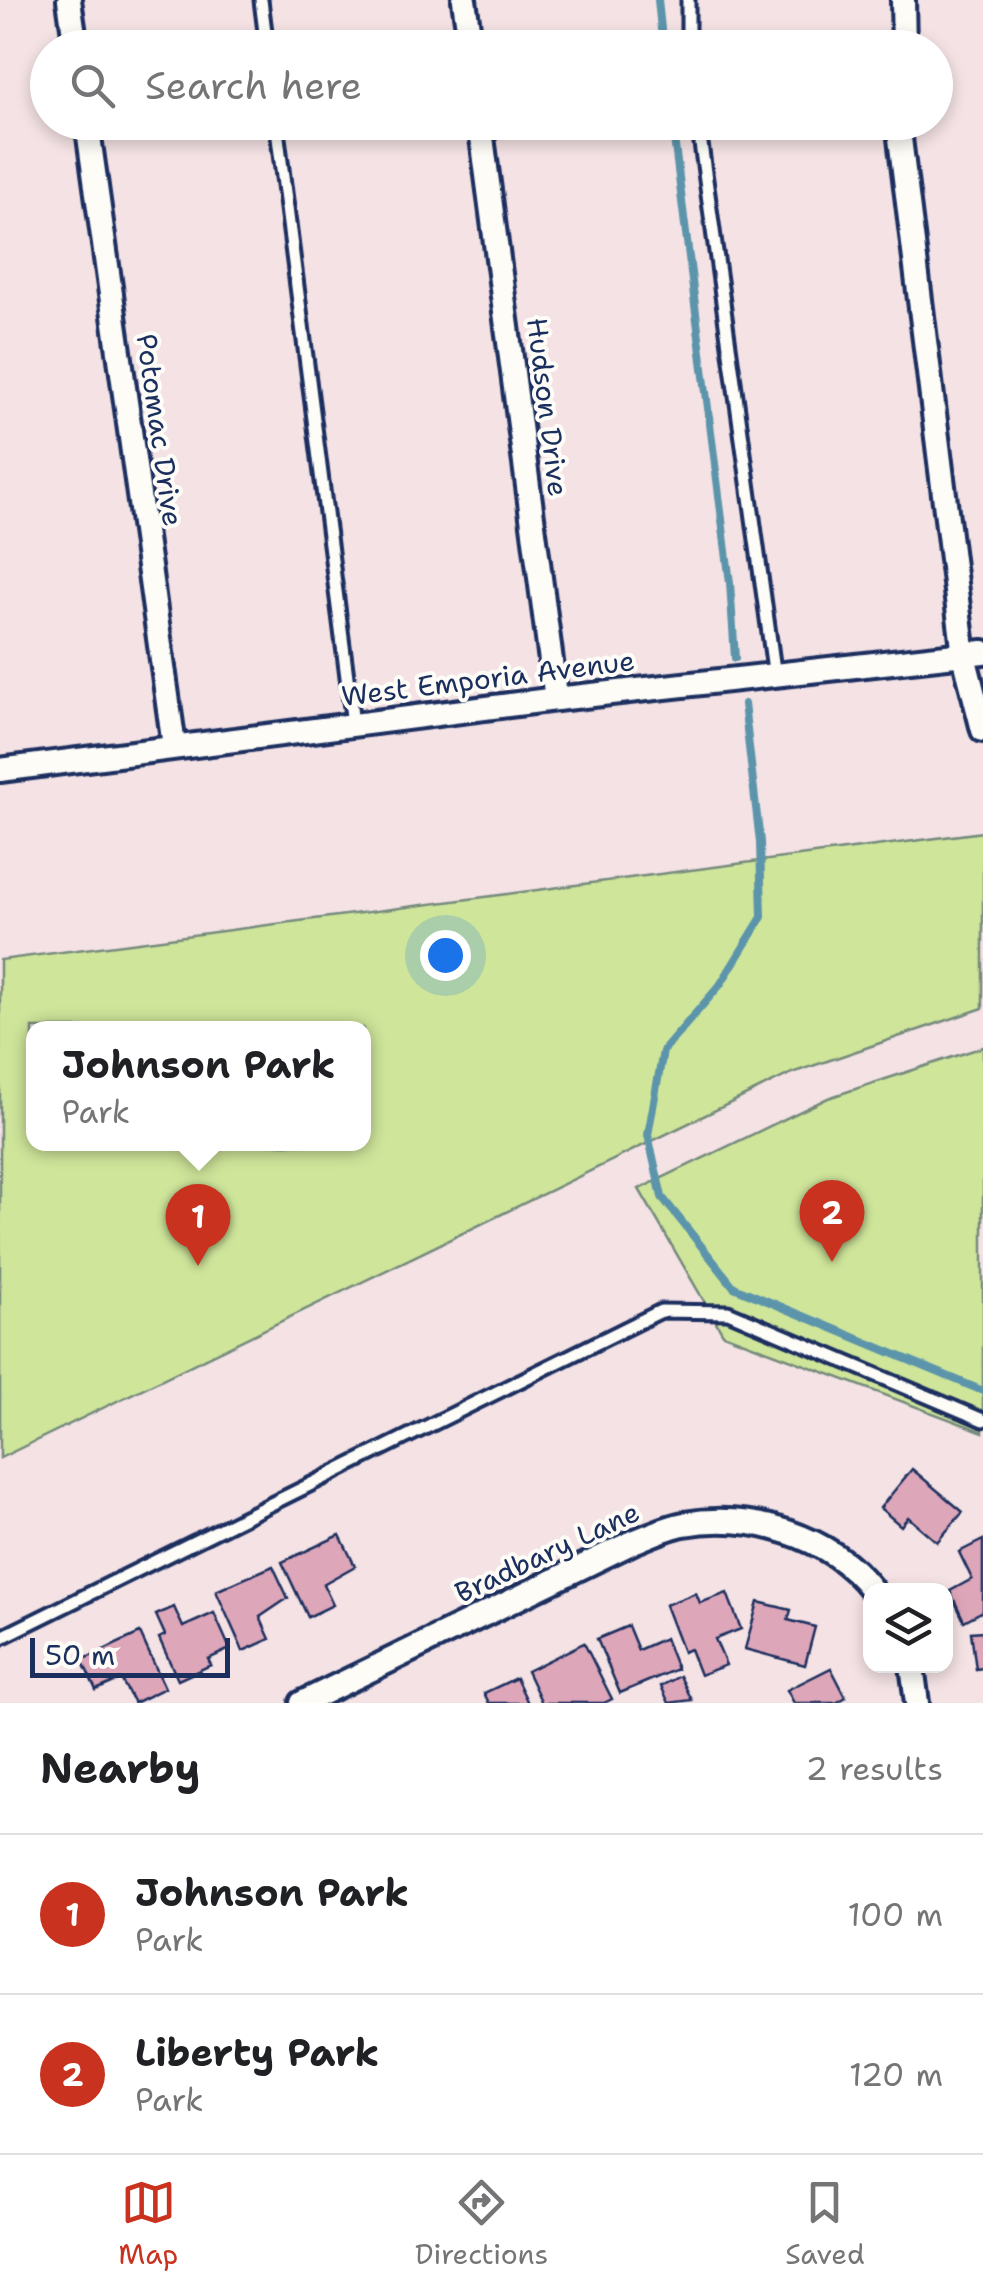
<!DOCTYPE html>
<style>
:root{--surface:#fff;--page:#f6f6f6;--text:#202124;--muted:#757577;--line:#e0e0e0;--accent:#c8321e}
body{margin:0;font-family:"Shantell Sans",sans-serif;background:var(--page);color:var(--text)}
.controls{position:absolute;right:30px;bottom:30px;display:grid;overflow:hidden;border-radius:20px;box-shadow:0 5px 15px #0003}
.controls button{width:90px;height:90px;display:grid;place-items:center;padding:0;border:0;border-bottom:2px solid var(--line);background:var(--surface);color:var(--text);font:50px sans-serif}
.scale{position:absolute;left:30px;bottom:25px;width:200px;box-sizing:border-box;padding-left:10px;border:5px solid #1b2f5e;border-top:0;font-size:28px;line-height:35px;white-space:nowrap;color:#1b2f5e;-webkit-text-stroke:8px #fdfcf7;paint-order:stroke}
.you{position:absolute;left:445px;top:955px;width:35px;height:35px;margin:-25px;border:8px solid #fff;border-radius:50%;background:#1a73e8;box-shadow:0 0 0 15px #1a73e833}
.badge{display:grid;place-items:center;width:65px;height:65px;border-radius:50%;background:var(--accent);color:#fff;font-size:32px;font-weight:700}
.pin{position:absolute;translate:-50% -82px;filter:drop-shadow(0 2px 5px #0008)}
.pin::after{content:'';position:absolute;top:52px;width:35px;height:30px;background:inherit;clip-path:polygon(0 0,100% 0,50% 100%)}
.popup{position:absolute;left:26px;top:1021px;width:345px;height:130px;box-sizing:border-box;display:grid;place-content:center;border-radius:20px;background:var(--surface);filter:drop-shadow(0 2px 8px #0005);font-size:32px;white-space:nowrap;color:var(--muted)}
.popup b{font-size:38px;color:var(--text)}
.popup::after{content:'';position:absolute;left:50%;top:100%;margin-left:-20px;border:20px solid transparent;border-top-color:var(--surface)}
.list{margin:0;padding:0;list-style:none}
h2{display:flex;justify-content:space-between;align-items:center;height:130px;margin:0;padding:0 40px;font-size:42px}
h2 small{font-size:32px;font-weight:400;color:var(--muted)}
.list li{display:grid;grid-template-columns:65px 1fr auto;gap:30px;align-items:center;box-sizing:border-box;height:160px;padding:0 40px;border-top:2px solid var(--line)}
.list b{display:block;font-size:38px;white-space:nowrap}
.list p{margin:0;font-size:32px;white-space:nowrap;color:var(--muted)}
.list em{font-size:32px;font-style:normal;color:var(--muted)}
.icon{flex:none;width:55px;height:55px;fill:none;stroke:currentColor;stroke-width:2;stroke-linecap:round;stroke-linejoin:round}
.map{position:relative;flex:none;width:983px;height:1703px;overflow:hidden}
.search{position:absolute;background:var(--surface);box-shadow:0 5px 15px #0003;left:30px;right:30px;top:30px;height:110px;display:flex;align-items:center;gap:25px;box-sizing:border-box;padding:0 35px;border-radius:55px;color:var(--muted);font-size:38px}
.sheet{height:450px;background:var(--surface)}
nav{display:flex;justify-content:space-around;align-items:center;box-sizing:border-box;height:140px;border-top:2px solid var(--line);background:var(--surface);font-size:28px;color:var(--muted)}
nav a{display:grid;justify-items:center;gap:5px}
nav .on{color:var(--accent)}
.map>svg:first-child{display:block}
</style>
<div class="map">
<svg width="983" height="1703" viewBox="0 0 983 1703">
<rect width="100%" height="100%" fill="#f4e2e4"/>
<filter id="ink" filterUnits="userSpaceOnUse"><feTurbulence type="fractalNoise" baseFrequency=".01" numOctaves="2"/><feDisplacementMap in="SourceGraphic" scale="20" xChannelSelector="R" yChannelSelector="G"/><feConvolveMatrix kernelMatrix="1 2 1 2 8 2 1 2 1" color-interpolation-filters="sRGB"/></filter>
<g filter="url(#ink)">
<g fill="#cfe59a" stroke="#758a7c" stroke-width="2.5" fill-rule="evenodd">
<path d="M983,832V1008L792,1073L0,1458V960ZM33,1028H363V1144H33Z"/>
<path d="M983,1047V1432L723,1334L639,1189L828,1098Z"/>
</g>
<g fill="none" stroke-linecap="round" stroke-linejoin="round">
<g stroke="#5c95ab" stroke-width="8">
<path d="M658,0L663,48"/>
<path d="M672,122L730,583L735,658"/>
<path d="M744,704L760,842L762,917L720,985L663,1051L648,1135L662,1197L734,1287L983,1391"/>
</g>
</g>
<g fill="#dea6b9" stroke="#1b2f5e" stroke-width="2.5">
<path d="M912,1469L963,1512L937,1542L908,1517L901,1526L880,1508Z"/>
<path d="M340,1535L355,1566L323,1584L333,1605L308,1617L282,1562Z"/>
<path d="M983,1540V1611L964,1621L950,1591L972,1579L959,1552Z"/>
<path d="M273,1566L288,1598L260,1617L270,1639L243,1651L216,1591Z"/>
<path d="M696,1593L700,1603L727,1593L741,1629L715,1639L726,1665L700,1675L690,1649L683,1652L665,1605Z"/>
<path d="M758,1602L791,1610L788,1620L815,1627L805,1665L745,1649Z"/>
<path d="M174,1607L183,1627L214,1613L230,1649L208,1659L211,1665L178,1680L159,1638L165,1635L156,1615Z"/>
<path d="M628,1626L638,1650L665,1638L677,1669L620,1693L597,1639Z"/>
<path d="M983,1631V1668L976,1669L971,1632Z"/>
<path d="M140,1633L165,1688L134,1703L121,1679L96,1690L82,1660Z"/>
<path d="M584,1643L612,1699L604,1703H542L527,1671Z"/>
<path d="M831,1668L846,1697L836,1703H794L787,1690Z"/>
<path d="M680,1676L692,1700L669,1703L661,1686Z"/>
<path d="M516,1678L528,1703H489L484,1693Z"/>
</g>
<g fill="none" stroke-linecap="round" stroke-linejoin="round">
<g stroke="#1b2f5e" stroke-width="19">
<g id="lane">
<path d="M261,0L267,48"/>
<path d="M688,0V48"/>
<path d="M276,122L353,724"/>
<path d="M698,122L775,677"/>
<path d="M0,1638L661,1311L728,1312L983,1420"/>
</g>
</g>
<g stroke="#1b2f5e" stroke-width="30">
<g id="street">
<path d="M69,0L76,48"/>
<path d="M464,0L471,48"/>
<path d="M903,0L904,48"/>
<path d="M87,122L174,746"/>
<path d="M480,122L556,699"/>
<path d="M898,122L964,656L983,730"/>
<path d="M0,770L556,699L983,652"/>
<path d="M912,1666L917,1703"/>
<path d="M302,1703L633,1542C649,1536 667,1527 684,1524C750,1512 830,1535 872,1590"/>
</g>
</g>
<use href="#lane" stroke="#fdfcf7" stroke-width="11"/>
<use href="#street" stroke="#fdfcf7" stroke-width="22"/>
</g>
</g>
<g text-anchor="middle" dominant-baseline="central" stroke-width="8" stroke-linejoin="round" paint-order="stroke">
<g font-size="28" fill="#1b2f5e" stroke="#fdfcf7">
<text transform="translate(548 407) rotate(83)">Hudson Drive</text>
<text transform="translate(160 430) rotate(82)">Potomac Drive</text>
<text transform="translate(488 678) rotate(-7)">West Emporia Avenue</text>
<text transform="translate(547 1552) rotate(-25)">Bradbary Lane</text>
</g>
</g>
</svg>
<div class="controls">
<button><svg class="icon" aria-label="layers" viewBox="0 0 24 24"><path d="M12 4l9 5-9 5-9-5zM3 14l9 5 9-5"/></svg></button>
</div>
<div class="scale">50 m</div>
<div class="you"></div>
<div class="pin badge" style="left:198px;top:1266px">1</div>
<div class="popup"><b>Johnson Park</b>Park</div>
<div class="pin badge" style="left:832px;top:1262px">2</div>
<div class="search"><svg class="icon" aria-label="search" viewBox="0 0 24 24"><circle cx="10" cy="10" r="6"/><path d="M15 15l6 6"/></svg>Search here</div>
</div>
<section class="sheet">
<h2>Nearby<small>2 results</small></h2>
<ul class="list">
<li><span class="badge">1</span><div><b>Johnson Park</b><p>Park</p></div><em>100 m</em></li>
<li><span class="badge">2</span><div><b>Liberty Park</b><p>Park</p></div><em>120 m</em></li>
</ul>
</section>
<nav>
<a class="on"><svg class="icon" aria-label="map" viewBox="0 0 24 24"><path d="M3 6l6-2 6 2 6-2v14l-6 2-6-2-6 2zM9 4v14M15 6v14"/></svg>Map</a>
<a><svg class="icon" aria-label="directions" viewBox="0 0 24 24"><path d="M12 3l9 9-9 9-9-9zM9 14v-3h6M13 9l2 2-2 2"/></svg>Directions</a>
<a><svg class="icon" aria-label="saved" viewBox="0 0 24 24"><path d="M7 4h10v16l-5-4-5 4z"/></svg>Saved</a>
</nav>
